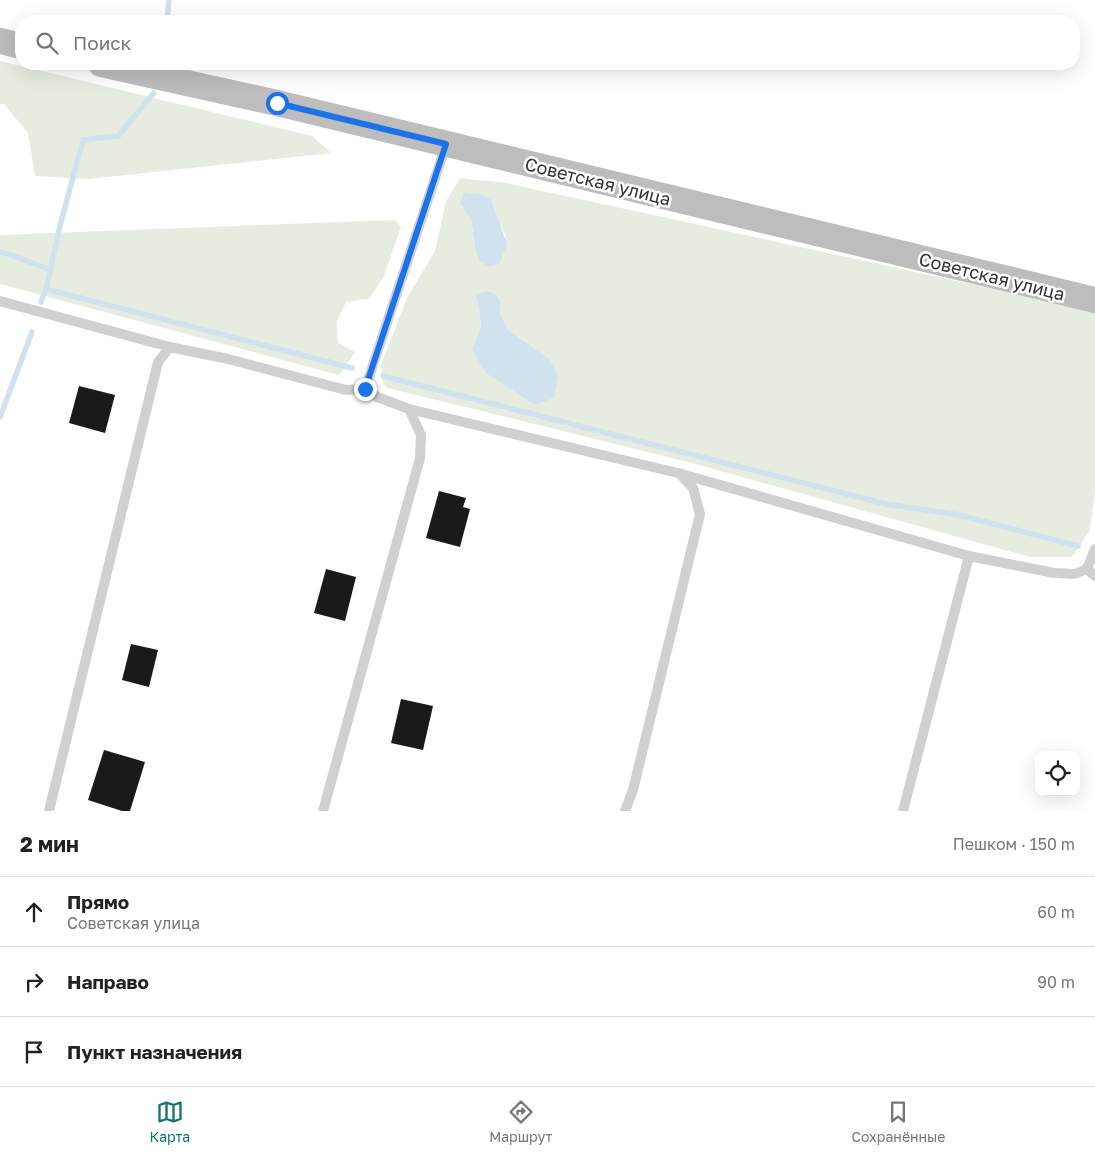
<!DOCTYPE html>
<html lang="ru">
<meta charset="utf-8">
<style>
:root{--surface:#fff;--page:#f2f2f2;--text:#222;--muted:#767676;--line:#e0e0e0;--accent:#0f766e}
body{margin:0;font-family:"Golos Text",sans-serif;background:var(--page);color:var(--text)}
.controls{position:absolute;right:15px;bottom:15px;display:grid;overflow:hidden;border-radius:10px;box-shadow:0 5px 20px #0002}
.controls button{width:45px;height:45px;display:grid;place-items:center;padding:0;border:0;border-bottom:1px solid var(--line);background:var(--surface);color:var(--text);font:25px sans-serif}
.stop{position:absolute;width:15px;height:15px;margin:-11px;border:4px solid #1a73e8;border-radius:50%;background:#fff}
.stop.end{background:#1a73e8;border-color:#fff;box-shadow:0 1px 5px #0008}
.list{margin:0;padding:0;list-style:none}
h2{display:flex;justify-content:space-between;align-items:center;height:65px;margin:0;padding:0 20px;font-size:21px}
h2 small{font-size:16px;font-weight:400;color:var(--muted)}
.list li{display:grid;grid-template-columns:32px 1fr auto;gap:15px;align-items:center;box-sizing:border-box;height:70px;padding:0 20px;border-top:1px solid var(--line)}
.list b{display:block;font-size:19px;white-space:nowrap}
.list p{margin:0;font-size:16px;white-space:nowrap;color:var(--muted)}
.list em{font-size:16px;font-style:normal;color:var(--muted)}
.icon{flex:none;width:28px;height:28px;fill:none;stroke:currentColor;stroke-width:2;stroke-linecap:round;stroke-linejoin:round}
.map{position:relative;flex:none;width:1095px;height:811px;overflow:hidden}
.search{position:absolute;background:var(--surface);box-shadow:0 5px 20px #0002;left:15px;right:15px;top:15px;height:55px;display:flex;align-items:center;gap:12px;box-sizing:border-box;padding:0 18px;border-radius:20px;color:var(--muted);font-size:19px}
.sheet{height:275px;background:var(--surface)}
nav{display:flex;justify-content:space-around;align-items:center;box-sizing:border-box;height:70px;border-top:1px solid var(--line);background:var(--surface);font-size:14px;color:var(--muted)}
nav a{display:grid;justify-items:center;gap:2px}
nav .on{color:var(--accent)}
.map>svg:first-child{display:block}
</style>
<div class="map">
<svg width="1095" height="811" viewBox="0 0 1095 811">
<rect width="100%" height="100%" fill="#fff"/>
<g fill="#e6ecdf" fill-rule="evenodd">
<path d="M0,61L312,136L331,153L88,179L35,176L28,133L4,104H0Z"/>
<path d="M460,178L506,183L1095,311V491L1090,530L1072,557H1030L688,462L388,388L383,385L381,365L407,298L435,251L446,201ZM471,219L498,220L506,237L475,247ZM476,296L500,301V314L509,331L472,349L481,327L479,310Z"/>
<path d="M395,220L401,227L384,276L369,299L346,302L337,321L338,343L355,352L339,375L0,284V235Z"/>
</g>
<g fill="#cfe2ee">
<path d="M464,192L480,194L491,200L507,244L499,264L490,267L480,262L475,247L471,219L460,203Z"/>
<path d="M486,291L494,293L500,301V314L509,331L550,360L558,377L554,398L535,405L486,373L472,349L481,327L479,310L476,296Z"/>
</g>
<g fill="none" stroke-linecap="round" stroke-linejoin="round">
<g stroke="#cfe2ee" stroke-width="5.5">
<path d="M167,21L169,0"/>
<path d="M0,252L8,254L51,270"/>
<path d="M46,289L352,368"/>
<path d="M41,302L46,289L61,222L83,140L118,136L154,93"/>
<path d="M383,376L886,504L959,515L1078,546"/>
<path d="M0,417L32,332"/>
</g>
</g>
<g fill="#1a1a1a">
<path d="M79,386L115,395L105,433L69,423Z"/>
<path d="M439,491L466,498L463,507L470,509L460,547L426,538Z"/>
<path d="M326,569L356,577L345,621L314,613Z"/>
<path d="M131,644L158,650L149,687L122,680Z"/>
<path d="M401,699L433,706L423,750L391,743Z"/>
<path d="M104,750L145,762L130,811H122L88,800Z"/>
</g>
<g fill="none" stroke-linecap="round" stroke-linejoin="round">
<g stroke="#d0d0d0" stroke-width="10">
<path d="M446,145L365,389L377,397L409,409L678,473L969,556L1054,573L1075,574L1087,569L1095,549"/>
<path d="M0,301L170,347L228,359L346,390L365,389"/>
<path d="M1087,569L1095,576"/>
<path d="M49,811L158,362L170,347"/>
<path d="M323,811L420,458L421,435L409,409"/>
<path d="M625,811L633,790L700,514L693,488L679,473"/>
<path d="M903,811L969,556"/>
</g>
<g stroke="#bdbdbd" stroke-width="26">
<path d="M0,41L21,46"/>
<path d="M101,64L277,103L1095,300"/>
</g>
</g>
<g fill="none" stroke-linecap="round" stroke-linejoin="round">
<path stroke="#1a73e8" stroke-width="6" d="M277,103L446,144L365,389"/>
</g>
<g text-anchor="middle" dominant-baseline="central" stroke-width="5" stroke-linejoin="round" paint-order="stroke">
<g font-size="18" fill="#333" stroke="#fff">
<text transform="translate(598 181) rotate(14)">Советская улица</text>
<text transform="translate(992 276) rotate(14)">Советская улица</text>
</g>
</g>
</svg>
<div class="controls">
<button><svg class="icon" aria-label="locate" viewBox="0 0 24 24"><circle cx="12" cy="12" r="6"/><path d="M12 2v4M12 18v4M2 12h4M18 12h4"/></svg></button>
</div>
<div class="stop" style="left:277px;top:103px"></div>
<div class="stop end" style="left:365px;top:389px"></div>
<div class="search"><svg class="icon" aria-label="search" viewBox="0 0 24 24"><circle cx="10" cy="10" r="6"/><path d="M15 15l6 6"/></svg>Поиск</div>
</div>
<section class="sheet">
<h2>2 мин<small>Пешком · 150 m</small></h2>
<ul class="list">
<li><svg class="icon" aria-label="ahead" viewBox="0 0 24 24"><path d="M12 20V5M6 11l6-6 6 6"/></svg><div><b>Прямо</b><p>Советская улица</p></div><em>60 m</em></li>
<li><svg class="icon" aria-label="right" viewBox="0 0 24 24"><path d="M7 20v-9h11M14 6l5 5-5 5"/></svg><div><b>Направо</b></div><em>90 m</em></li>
<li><svg class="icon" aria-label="arrive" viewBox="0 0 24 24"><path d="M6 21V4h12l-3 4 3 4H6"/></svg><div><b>Пункт назначения</b></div></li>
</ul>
</section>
<nav>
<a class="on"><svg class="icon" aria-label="map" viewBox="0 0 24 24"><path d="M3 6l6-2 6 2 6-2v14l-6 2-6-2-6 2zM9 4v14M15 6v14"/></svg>Карта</a>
<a><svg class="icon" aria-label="directions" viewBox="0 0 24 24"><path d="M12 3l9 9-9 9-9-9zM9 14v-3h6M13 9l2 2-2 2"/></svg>Маршрут</a>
<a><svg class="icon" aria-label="saved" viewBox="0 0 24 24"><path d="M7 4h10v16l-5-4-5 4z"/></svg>Сохранённые</a>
</nav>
